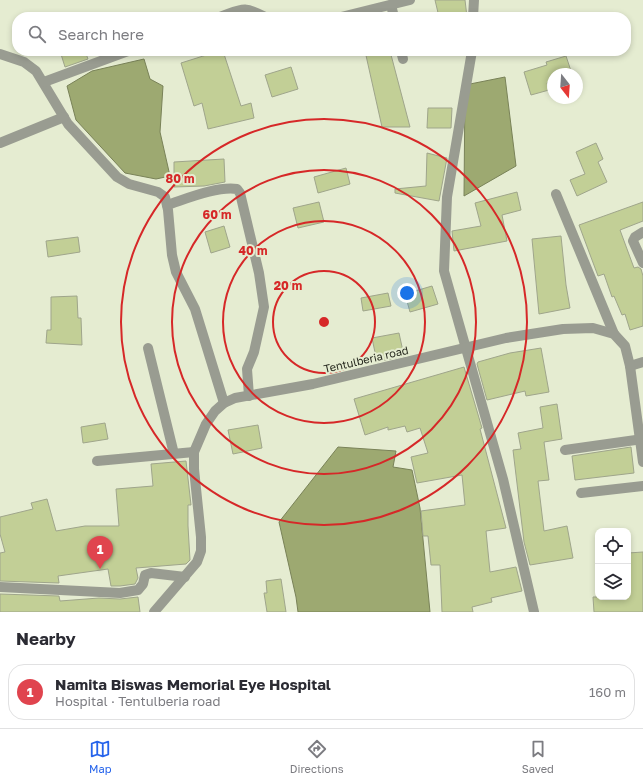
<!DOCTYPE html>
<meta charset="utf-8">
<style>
:root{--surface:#fff;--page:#f7f7f7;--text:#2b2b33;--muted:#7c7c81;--line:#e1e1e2;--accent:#2563eb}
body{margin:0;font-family:"Golos Text",sans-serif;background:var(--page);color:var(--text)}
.controls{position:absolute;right:12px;bottom:12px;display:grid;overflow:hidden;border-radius:8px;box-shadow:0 2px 6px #0003}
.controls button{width:36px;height:36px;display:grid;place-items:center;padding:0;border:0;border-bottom:1px solid var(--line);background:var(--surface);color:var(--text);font:20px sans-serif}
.compass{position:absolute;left:547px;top:68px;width:36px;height:36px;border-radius:50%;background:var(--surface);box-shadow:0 2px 6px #0003;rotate:163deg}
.you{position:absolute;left:407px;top:293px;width:14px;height:14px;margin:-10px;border:3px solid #fff;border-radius:50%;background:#1a73e8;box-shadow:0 0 0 6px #1a73e833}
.badge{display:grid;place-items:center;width:26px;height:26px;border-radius:50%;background:var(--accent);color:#fff;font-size:13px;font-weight:700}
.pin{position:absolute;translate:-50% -33px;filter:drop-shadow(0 1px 2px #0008)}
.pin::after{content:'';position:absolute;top:21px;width:14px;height:12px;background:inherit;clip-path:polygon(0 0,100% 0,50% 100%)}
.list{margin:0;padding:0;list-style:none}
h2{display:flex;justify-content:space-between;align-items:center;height:52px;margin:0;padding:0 16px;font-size:17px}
h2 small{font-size:13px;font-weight:400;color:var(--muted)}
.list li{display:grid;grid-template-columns:26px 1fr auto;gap:12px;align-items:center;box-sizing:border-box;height:56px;margin:0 8px 8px;padding:0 8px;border:1px solid var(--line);border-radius:16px}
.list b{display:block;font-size:15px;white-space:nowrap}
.list p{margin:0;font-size:13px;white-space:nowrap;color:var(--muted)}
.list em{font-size:13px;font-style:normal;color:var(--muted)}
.icon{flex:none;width:22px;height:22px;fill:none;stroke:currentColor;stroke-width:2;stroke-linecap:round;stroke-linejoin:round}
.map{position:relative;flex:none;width:643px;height:612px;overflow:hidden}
.search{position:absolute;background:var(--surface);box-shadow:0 2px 6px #0003;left:12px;right:12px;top:12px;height:44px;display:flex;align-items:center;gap:10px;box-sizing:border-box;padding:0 14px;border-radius:16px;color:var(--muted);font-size:15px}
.sheet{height:116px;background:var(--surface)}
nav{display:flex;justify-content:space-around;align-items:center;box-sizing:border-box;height:56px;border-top:1px solid var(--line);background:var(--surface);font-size:11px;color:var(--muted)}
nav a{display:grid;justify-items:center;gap:2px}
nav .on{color:var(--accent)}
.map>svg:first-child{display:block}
</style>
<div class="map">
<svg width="643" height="612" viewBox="0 0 643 612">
<rect width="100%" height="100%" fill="#e5ecd1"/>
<g fill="#9da971" stroke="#798258">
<path d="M144,59L150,79L163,86L160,132L170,176L156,179L125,173L76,120L67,86L92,71Z"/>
<path d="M505,77L516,166L464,196L465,85Z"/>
<path d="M338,447L396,451L393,467L412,470L420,508L430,612H298L296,597L279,522Z"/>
</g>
<g fill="#c2cf96" stroke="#9fa58b">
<path d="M435,0H465L467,17H439Z"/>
<path d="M60,51H85L88,59L65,67Z"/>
<path d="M219,51H223L241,106L251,103L254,118L208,129L202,103L194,106L181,63Z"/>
<path d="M365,51H390L410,127H382Z"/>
<path d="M566,56L572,74H553V81L547,83L549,90L531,95L524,72L547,65L546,62Z"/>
<path d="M291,67L298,89L272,97L265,75Z"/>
<path d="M428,108H452L451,128H427Z"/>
<path d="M596,143L603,159L598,162L607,182L577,196L570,180L585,174L576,152Z"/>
<path d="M427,153L447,158L439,201L395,193V189L426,186Z"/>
<path d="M224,159L225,182L204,186L174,187V162Z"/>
<path d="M346,168L350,184L318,193L314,177Z"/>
<path d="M517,192L521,210L502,215L507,241L454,251L452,231L481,226L475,203Z"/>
<path d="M319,202L324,222L298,228L293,208Z"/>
<path d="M643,202V221L620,230L634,268L638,267L641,269L643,276V326L630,330L625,314L622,315L614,296L612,297L604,274L598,276L579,225Z"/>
<path d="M224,226L230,247L211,253L205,232Z"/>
<path d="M561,236L566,285L570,308L539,314L532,239Z"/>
<path d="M78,237L80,252L48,257L46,241Z"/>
<path d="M432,286L438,304L410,312L405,294Z"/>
<path d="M388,293L391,306L363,311L361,298Z"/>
<path d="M77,296L78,318H81L82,345L46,343L47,330H51V297Z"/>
<path d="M399,333L404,356L377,362L372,338Z"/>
<path d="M541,348L549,392L526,396L525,391L487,400L477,364L478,362L510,353Z"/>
<path d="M464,367L482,428L480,429L506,528L486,531L490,572L516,567L522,591L491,598L492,602L472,607L473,612H442L440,565H431L428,536H423L421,511L465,505L462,475L417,483L411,457L428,453L420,428L407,432L405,426L388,430V427L365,435L354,399Z"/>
<path d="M557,404L562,439L544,442L549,480L538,481L544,531L567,526L573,558L530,565L524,542L513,450L521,449L518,433L543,428L540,407Z"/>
<path d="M105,423L108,439L83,443L81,427Z"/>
<path d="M258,425L262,448L233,454L228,430Z"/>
<path d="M631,447L634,473L575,480L572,456Z"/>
<path d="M186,461L191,505H188V526L190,560L186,564L136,568L138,578L135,584L120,586H111L108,569L58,576L59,583L0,581V553L5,552L0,534V517L33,509L31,503L47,499L56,531L85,526H119L116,489L153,486L151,464Z"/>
<path d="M643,552V612H594L593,597H628V553Z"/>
<path d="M281,579L286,612H267L264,593H267L266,581Z"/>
<path d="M0,594L59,596L60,601L99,598L120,599L138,597L140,612H0Z"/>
</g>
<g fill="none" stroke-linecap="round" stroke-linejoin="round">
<g stroke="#999c91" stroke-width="10">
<path d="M391,5L394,17"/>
<path d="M220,17C242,9 243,5 265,17"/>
<path d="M341,17L410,0"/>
<path d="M473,17L474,0"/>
<path d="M401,51L403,59"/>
<path d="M472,51L447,197L444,271L503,479L534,612"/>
<path d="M0,54L24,62L36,71L68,124L117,177L129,184L158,192L165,197L168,210L172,255L176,272L195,309L224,403"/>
<path d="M44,82L128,51"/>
<path d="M0,143L64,117"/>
<path d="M556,194L614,334"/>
<path d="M167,205C186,199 217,186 237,189L240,193L259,273L264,307L254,352L247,369L249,396"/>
<path d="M643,232L635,237L633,241L643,263"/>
<path d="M148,348L174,454"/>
<path d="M630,366L643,362"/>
<path d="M565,450L643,439"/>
<path d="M97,461L194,452"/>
<path d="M581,493L643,486"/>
<path d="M0,587L120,593L138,590L143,584L145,575L151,573L185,577"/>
<path d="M154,612L197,562L201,551V537L194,469V452L206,424L215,411L224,403L235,398L313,384L506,338L563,329L593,328L614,334L625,346L630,366L643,462"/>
</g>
</g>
<g fill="none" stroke="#d62828" stroke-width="2">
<circle cx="324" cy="322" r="51"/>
<circle cx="324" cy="322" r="101"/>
<circle cx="324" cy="322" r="152"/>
<circle cx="324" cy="322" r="203"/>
</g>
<g text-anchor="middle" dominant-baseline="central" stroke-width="4" stroke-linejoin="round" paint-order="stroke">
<g font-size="11" fill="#26281e" stroke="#e5ecd1">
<text transform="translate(366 359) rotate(-13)">Tentulberia road</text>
</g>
</g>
<circle cx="324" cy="322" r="6" fill="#d62828" stroke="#e5ecd1" stroke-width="2"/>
<g font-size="12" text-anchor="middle" font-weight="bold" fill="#d62828" stroke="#e5ecd1" stroke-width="4" stroke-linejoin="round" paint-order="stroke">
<text x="180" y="183">80 m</text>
<text x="217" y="219">60 m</text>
<text x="253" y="255">40 m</text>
<text x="288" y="290">20 m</text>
</g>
</svg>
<div class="controls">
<button><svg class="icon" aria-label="locate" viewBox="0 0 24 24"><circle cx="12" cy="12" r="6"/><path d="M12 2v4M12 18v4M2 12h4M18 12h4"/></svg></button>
<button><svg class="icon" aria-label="layers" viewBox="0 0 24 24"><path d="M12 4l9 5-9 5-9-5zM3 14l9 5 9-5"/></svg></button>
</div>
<svg class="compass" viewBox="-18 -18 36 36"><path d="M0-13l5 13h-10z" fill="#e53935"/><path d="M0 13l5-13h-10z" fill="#7c7c81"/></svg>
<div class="you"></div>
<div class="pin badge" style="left:100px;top:569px;background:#e0444e">1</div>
<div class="search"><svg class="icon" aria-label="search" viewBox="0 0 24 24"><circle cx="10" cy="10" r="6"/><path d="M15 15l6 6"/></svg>Search here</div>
</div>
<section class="sheet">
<h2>Nearby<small></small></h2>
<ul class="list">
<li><span class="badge" style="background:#e0444e">1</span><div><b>Namita Biswas Memorial Eye Hospital</b><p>Hospital · Tentulberia road</p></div><em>160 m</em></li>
</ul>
</section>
<nav>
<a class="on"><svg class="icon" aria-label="map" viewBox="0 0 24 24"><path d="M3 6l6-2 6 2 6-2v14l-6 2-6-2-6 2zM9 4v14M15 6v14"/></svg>Map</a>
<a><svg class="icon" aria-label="directions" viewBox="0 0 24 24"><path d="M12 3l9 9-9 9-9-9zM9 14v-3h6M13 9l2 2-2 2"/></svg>Directions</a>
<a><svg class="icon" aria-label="saved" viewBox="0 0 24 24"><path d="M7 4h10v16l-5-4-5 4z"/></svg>Saved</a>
</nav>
